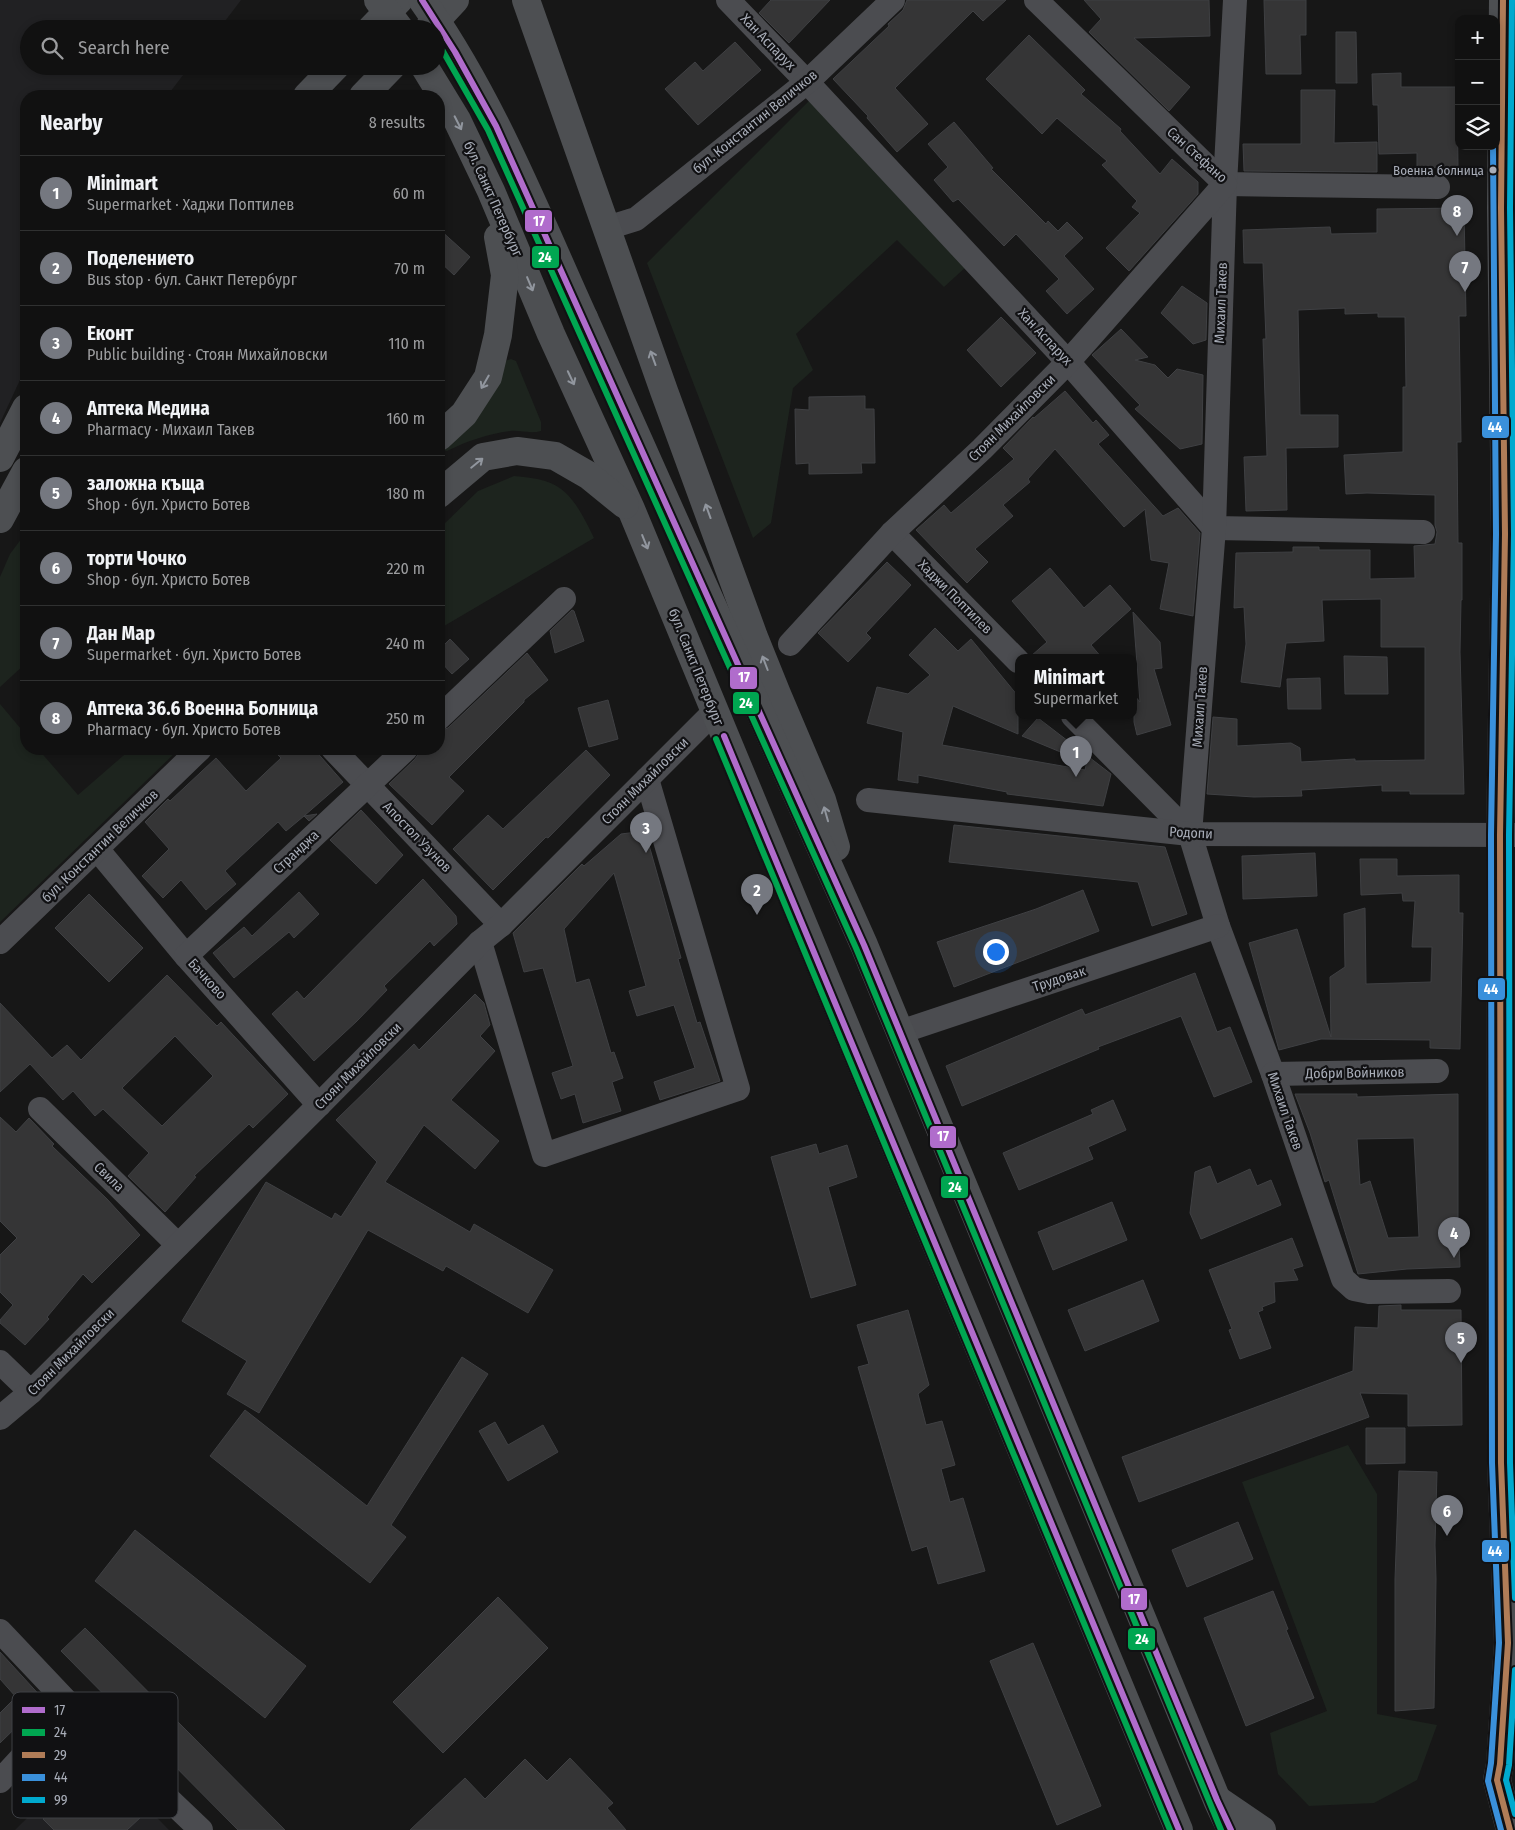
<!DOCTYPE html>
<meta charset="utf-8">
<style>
:root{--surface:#111;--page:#1e1f1f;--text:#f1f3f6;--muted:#9c9d9f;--line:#303131;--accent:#757880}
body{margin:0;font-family:"Fira Sans Condensed",sans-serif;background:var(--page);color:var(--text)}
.controls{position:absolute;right:15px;top:15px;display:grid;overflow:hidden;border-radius:10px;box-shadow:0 2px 8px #0003}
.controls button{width:45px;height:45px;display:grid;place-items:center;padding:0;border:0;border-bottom:1px solid var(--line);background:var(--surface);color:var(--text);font:25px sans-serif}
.you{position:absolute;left:995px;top:951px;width:18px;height:18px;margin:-12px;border:4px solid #fff;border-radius:50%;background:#1a73e8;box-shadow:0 0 0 8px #1a73e833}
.badge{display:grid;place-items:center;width:32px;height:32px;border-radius:50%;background:var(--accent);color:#fff;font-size:16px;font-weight:700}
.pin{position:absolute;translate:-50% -41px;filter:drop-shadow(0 1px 2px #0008)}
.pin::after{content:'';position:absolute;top:26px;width:18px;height:15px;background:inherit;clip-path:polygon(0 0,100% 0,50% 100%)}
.popup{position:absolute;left:1015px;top:654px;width:122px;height:65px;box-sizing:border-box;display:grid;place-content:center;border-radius:10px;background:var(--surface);filter:drop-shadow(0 1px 4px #0005);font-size:16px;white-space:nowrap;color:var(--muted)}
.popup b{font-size:19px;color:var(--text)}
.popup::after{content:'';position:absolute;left:50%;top:100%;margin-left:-10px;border:10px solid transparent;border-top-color:var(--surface)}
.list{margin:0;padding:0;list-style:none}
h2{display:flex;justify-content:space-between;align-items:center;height:65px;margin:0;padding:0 20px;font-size:21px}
h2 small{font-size:16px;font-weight:400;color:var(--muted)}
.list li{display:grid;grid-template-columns:32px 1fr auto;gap:15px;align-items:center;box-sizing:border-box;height:75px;padding:0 20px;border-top:1px solid var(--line)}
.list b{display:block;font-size:19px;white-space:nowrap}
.list p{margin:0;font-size:16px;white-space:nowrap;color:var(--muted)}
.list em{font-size:16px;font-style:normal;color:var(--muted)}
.icon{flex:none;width:28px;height:28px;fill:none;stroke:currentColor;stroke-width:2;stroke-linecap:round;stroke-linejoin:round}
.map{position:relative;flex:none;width:1515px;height:1830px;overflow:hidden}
.search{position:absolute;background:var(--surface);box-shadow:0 2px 8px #0003;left:20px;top:20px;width:425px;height:55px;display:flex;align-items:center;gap:12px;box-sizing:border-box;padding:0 18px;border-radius:28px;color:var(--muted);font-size:19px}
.panel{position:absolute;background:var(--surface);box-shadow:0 2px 8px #0003;left:20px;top:90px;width:425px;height:665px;border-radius:20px}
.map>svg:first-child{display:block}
</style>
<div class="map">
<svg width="1515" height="1830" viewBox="0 0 1515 1830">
<rect width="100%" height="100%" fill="#171717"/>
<g fill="#212123">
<path d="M0,0H241L219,29H29V66H190L167,96H26V367L0,423Z"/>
<path d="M93,1753L169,1830H15Z"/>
</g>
<g fill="#1d241e">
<path d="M811,99L967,266L944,287L897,240L796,334L813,370L793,388L771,523L753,538L647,263Z"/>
<path d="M511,359L516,361L541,422V431C530,434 521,430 510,431C488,434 467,441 447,451L439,449L502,362Z"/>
<path d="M514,476C524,477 535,478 545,481C571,488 583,516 594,538L439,629V529L478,491Z"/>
<path d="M26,535V663L0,687V577L10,554L22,538Z"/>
<path d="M0,704L26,735V749H38L78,795L131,749H179L0,922Z"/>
<path d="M1348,1445L1377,1494V1714L1437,1725L1417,1780L1374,1803L1309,1806L1278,1774L1270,1733L1327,1711L1242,1482Z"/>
</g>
<g fill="#353536" stroke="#3f4043" fill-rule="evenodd">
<path d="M771,0H830L789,43L759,13Z"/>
<path d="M907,0H1006L983,21L973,11L895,88L928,124L897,152L867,118L868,116L833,79L889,26L888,24L903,10Z"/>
<path d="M1084,0H1209L1210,36L1134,38L1190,87L1169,111L1089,32L1101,19Z"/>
<path d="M1264,0H1306V35H1300L1301,74H1266Z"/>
<path d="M1336,32H1356L1357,83H1336Z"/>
<path d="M1029,35L1085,90L1081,94L1121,129L1120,131L1160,174L1172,159L1198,182V194L1129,271L1106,248L1140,213L1132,207L1137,201L1102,165L1107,161L1057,118L1042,134L986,79Z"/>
<path d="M735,42L761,70L698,125L665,89L695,62L703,71Z"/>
<path d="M1401,73V87H1457L1458,168L1417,167V153L1379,154L1378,105H1373L1372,74Z"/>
<path d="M1301,90H1335L1334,143L1377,142V172L1244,171L1243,144H1301Z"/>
<path d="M954,122L993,168L991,169L1046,224L1048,221L1058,231L1067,222L1083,238L1064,256L1094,289L1067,314L1046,291L1059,279L1016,234L1004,246L958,199L953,202L934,180L948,167L928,144Z"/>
<path d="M1464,208L1466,316H1459L1461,442H1457L1458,543H1462V600H1461L1460,652L1464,794H1410V791H1382V785L1301,790L1302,796L1254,797L1207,794L1213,717L1237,719V746L1291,743L1300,748L1301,762L1355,759V761L1425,760V647H1381V599L1322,600L1324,641L1286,643L1280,687L1241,682L1246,644L1244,607L1234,608L1236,553L1293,552V547H1319V550H1370V579L1415,578L1414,546L1435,544L1437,532L1435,525V495L1367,493L1346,494L1344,455L1403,452V387H1406L1405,317H1378V313L1345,314V308L1298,310L1300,415H1338V447L1286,448L1287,510L1246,511L1244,457L1267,456L1263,339H1266L1263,263H1244L1243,230L1330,227L1331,234L1377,233V209Z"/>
<path d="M439,229L470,257L454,275L439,261Z"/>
<path d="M1182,286L1207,303L1206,340L1193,344L1161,313Z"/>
<path d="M1001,317L1036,353L1001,387L967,350Z"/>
<path d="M1121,329L1148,357L1135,360L1155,365L1168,378L1177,369L1203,375L1202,444L1180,449L1135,409L1140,405L1092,355Z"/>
<path d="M1065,391L1093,423L1096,420L1109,435L1098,444L1163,516L1178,508L1200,533L1193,616L1160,609L1169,563L1151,560L1145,509L1124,527L1055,449L1028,479L1030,482L1003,505L1013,516L975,549L988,562L967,583L916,530L944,505L951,513L1014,459L1003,448L1033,417L1034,418Z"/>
<path d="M865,396V409H874L875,463H861L862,473L809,474V463L796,464L795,409L809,410V397Z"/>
<path d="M887,562L911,585L866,633L871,638L848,662L818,633Z"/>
<path d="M1050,568L1084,608L1110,585L1131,609L1091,645L1102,658H1031V656L1047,642L1012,601Z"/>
<path d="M572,610L574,611L584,641L555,653L550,631Z"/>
<path d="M1133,612L1160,642L1162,668L1154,669L1171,725L1137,735L1134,722V695L1140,702Z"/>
<path d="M935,628L958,651L971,639L1018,696V734L953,706L942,745L1085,770L1087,761V763L1022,736L1038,718L1111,774L1103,806L1007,794V792L918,775V783L898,780L903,732L867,723L877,687L908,694L930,675L909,655Z"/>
<path d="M450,639L469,659L452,674L439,660V650Z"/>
<path d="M527,653L548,680L524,700V702L449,777L464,791L432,825L389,784L415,759L419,753V749H439V731L448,728Z"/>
<path d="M1344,656L1387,657L1388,694H1345Z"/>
<path d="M1320,678L1321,709H1288L1287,679Z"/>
<path d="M608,700L618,739L589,747L578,708Z"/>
<path d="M272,749H314L343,782L304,816L317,814L309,821L304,816L286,831L278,822L225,871L236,884L206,910L181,880L163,898L142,876L169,849L145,822L168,799L170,801L216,758L246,791L281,758Z"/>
<path d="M586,750L610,775L548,838L546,837L493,890L453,849L488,815L503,829Z"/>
<path d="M361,810L403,855L376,884L330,840Z"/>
<path d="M954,825L1165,847L1187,914L1152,926L1138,882L949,862Z"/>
<path d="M645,831L681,958L678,959L697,1023L700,1022L720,1081L660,1100L654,1082L695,1068L674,1005L637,1016L629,991L646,986L614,873L564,929L576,983L589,979L611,1053L614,1052L623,1078L612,1082L621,1111L583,1123L575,1094L561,1099L552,1073L573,1066L543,968L524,972L513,933L582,864L584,866L621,834Z"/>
<path d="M1315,853L1317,896L1243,899L1242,856Z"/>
<path d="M1360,859H1397V876L1459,875V913H1463L1460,1049L1430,1048V1040L1321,1039L1279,1050L1249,943L1297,929L1331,1037L1330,977L1345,967L1344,914L1365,908L1366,984L1431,982L1432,947H1412L1415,901H1403L1402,893L1361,895Z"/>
<path d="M423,879L456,916L457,924L434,946L430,941L384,986L387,990L357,1021L314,1061L272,1014L297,991L304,999Z"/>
<path d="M1083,890L1099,931L954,987L937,942L1036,909Z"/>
<path d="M299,892L319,914L294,938L289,932L234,978L213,953L244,927L252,936Z"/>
<path d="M89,894L143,948L109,982L55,928Z"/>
<path d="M1195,973L1217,1032L1230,1027L1252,1082L1214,1097L1181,1016L1098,1047L1099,1049L962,1106L946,1066L1082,1009L1085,1015Z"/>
<path d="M167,975L217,1026L221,1022L288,1094L253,1128L249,1124L194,1176L196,1177L165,1212L128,1176L149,1153L103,1109L95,1116L73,1091L63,1100L30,1064L0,1092V1003L52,1058L67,1045L81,1060ZM175,1036L213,1076L162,1126L122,1088Z"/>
<path d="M475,994L484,1003L490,1025L480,1036L495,1051L451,1100L499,1141L475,1169L424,1125L385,1182L470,1232L474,1224L553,1270L528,1313L446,1266L443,1271L368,1230L259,1413L227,1394L247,1361L182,1321L266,1182L332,1219L335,1213L341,1217L377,1162L336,1120L414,1044L419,1050Z"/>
<path d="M1295,1094H1357V1097L1458,1094V1221L1460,1267L1407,1269L1358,1274L1329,1180L1325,1182L1310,1133ZM1414,1138L1419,1237L1388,1238L1370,1181L1360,1185L1357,1139Z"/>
<path d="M1113,1100L1126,1130L1088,1147L1093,1159L1019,1190L1003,1153L1093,1114L1091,1110Z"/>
<path d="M0,1117L16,1132L29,1118L54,1144L52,1146L107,1199L140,1235L92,1283L83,1274L47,1317L49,1319L25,1345L0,1323V1320L13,1305L0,1292V1255L17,1238L0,1221Z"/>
<path d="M816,1144L819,1154L847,1145L857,1177L828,1187L856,1285L811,1298L771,1157Z"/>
<path d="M1210,1166L1217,1184L1250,1169L1257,1186L1271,1180L1281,1205L1201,1239L1190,1213L1195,1172Z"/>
<path d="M1112,1202L1127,1240L1053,1270L1038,1232Z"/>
<path d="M1292,1238L1303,1266L1293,1269L1298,1280L1274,1282L1275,1302L1262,1307L1263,1310L1258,1312L1271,1348L1240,1359L1229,1330L1232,1329L1209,1270Z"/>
<path d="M1143,1280L1159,1321L1085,1351L1068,1310Z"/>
<path d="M1401,1305V1310H1461L1462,1425L1408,1426V1394L1360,1393L1369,1417L1139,1502L1122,1457L1353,1371L1355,1327L1378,1328L1379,1306Z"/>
<path d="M908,1310L929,1385L918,1394L926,1425L942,1421L955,1465L941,1469L950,1502L963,1498L985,1571L938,1584L927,1546L912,1551L858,1367L869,1364L857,1325Z"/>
<path d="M462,1357L488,1374L391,1525L406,1537L370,1583L210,1456L245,1410L367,1506Z"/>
<path d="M495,1422L508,1445L543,1425L558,1452L508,1481L479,1431Z"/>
<path d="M1366,1428H1405V1463L1366,1464Z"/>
<path d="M1399,1471L1437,1472L1435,1545L1436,1579L1434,1708L1395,1711V1579Z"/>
<path d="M1238,1522L1253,1559L1187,1587L1172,1550Z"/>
<path d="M135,1530L306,1666L265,1718L95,1581Z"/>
<path d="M1273,1591L1288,1629L1286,1630L1314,1698L1246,1726L1204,1618Z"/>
<path d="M498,1597L548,1648L443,1753L393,1702Z"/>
<path d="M85,1628L285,1830H238L61,1651Z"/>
<path d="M1033,1643L1101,1806L1057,1825L990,1661Z"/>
<path d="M0,1652L44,1700L0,1743V1713L16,1697L0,1679Z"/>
<path d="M570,1758L613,1803L607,1808L626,1830H410L465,1778L485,1799L525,1759L547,1781Z"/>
<path d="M95,1768L142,1816L127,1830H54L43,1819Z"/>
</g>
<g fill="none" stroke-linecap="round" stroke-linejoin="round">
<g stroke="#4b4c50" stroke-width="24">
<path d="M728,0L807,82L1068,362L1214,528L1423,532"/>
<path d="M1036,0L1225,184L1438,187"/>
<path d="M1235,0L1225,184L1214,528L1190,834L1218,926L1273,1074L1343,1279L1354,1289L1369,1292L1449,1291"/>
<path d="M607,228L636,219L807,82L893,0"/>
<path d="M892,533L1018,661"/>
<path d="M790,644L892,533L982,449L1068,362L1225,184"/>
<path d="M1073,716L1190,834"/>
<path d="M439,718L564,599"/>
<path d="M333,749L501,925"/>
<path d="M868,800L1190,834L1515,835"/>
<path d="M97,849L186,956L319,1105"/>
<path d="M0,942L200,749"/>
<path d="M480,942L544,1155L738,1089L647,779"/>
<path d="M186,956L406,749"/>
<path d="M900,1032L1218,926"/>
<path d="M1273,1074L1437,1071"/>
<path d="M40,1109L178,1245"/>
<path d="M0,1362L31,1392"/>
<path d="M0,1418L31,1392L319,1105L480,942L501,925L714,712"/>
<path d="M0,1631L70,1705L201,1830"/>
<path d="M0,1781L70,1705"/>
</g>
<g stroke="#4d4f52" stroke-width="28">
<path d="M526,0L664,391L754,637L777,694L822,800L836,847"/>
<path d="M1503,0L1501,208L1505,534L1500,835L1501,1463L1508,1643L1500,1764L1497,1780L1510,1830"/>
<path d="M371,29L399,0"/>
<path d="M428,29L455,0"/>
<path d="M424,66L457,120L491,191L551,334L631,509L1179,1830"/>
<path d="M307,96L336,66"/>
<path d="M363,96L392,66"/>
<path d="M584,318L864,945L1217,1800L1231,1830"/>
<path d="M439,437L464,414L488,377L498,335L505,275L498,237"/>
<path d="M0,458L26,408"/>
<path d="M439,494L483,457L517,451L555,456L588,475L625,505"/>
<path d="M0,519L26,471"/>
<path d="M1218,1800L1262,1830"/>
</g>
<g stroke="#4d4f52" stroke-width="28">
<path d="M378,0L400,29"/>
<path d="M422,0C491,97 535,210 584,318"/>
</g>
<g stroke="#111113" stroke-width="10">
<g id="bus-1">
<path d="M422,0L455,52L496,126L864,945L1217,1800L1231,1830"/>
<path d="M724,736L1179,1830"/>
</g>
</g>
<g stroke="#111113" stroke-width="10">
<g id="bus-2">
<path d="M436,39L488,130L856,948L1221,1830"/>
<path d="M716,739L1170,1830"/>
</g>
</g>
<g stroke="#111113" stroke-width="10">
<path id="bus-3" d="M1503,0L1501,208L1505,534L1500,835L1501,1463L1508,1643L1500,1764L1497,1780L1510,1830"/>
</g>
<g stroke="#111113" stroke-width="10">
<path id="bus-4" d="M1493,146L1496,534L1491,835L1492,1463L1499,1643L1491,1763L1488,1781L1501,1830"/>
</g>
<g stroke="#111113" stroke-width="10">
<g id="bus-5">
<path d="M1512,0L1510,208L1514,534L1509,835L1510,1463L1515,1598"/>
<path d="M1515,1670L1509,1765L1506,1780L1515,1814"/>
</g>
</g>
<use href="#bus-1" stroke="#b06ccc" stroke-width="6"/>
<use href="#bus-2" stroke="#00a651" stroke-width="6"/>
<use href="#bus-3" stroke="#b07c57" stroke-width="6"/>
<use href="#bus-4" stroke="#3a90db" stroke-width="6"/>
<use href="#bus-5" stroke="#00a9ce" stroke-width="6"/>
</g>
<defs><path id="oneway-shaft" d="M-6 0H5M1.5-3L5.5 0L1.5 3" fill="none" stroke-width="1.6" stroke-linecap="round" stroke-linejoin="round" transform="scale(1.25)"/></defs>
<g stroke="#91969e">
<use href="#oneway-shaft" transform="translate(458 123) rotate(63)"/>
<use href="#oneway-shaft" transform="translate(530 284) rotate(67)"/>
<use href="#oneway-shaft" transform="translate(653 358) rotate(-110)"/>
<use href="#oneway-shaft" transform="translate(571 378) rotate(65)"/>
<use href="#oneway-shaft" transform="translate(485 382) rotate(120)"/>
<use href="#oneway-shaft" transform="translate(477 463) rotate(-39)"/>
<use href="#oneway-shaft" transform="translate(708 511) rotate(-110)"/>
<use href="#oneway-shaft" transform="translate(645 542) rotate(68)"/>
<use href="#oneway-shaft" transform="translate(765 663) rotate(-111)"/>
<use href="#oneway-shaft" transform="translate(826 814) rotate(-106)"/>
</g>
<circle fill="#a8adb8" stroke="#111113" stroke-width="2" cx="1493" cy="170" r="4.5"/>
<g text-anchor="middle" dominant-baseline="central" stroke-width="4.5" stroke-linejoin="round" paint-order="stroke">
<g font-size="13" fill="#a8adb8" stroke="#111113" text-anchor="end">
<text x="1484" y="170">Военна болница</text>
</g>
<g font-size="14" fill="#a8adb8" stroke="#111113">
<text transform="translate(768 42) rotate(46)">Хан Аспарух</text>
<text transform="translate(755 122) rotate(-39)">бул. Константин Величков</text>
<text transform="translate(1197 155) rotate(42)">Сан Стефано</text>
<text transform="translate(493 199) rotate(66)">бул. Санкт Петербург</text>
<text transform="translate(1221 303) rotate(-88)">Михаил Такев</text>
<text transform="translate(1045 337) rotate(47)">Хан Аспарух</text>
<text transform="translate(1012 418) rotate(-45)">Стоян Михайловски</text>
<text transform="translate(955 597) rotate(45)">Хаджи Поптилев</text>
<text transform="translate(696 667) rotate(68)">бул. Санкт Петербург</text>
<text transform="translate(1200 707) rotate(-86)">Михаил Такев</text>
<text transform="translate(645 781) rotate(-45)">Стоян Михайловски</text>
<text transform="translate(1191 833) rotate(3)">Родопи</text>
<text transform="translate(417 837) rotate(46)">Апостол Узунов</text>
<text transform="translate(100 846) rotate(-44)">бул. Константин Величков</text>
<text transform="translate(296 852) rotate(-43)">Странджа</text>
<text transform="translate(207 979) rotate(48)">Бачково</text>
<text transform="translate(1059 979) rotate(-18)">Трудовак</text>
<text transform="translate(358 1066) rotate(-45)">Стоян Михайловски</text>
<text transform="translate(1355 1073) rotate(-1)">Добри Войников</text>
<text transform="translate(1285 1111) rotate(71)">Михаил Такев</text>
<text transform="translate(109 1177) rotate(44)">Свила</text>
<text transform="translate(71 1352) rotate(-45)">Стоян Михайловски</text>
</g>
</g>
<rect x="12" y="1692" width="166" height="126" rx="8" fill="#111113" stroke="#3e4045" stroke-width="1"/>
<rect x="22" y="1707" width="23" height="6" fill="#b06ccc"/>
<rect x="22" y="1729" width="23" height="7" fill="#00a651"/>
<rect x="22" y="1752" width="23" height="6" fill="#b07c57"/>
<rect x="22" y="1774" width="23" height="7" fill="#3a90db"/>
<rect x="22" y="1797" width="23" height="6" fill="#00a9ce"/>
<g font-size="14" fill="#a8adb8">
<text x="54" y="1715">17</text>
<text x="54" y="1737">24</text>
<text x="54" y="1760">29</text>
<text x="54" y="1782">44</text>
<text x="54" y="1805">99</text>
</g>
<g stroke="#111113" stroke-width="2">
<rect x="524" y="209" width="29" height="24" rx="5" fill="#b06ccc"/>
<rect x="531" y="245" width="29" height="24" rx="5" fill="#00a651"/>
<rect x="1481" y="415" width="29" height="24" rx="5" fill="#3a90db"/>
<rect x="729" y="666" width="29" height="24" rx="5" fill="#b06ccc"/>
<rect x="732" y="691" width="28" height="24" rx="5" fill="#00a651"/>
<rect x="1477" y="977" width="29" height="24" rx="5" fill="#3a90db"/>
<rect x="929" y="1125" width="28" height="24" rx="5" fill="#b06ccc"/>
<rect x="940" y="1175" width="29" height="24" rx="5" fill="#00a651"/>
<rect x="1481" y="1539" width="29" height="24" rx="5" fill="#3a90db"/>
<rect x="1120" y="1587" width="28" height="24" rx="5" fill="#b06ccc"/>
<rect x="1127" y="1627" width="29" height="24" rx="5" fill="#00a651"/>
</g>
<g font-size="14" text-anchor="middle" font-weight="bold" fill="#fff">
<text x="539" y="226">17</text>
<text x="545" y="262">24</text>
<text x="1495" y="432">44</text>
<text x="744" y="682">17</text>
<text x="746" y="708">24</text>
<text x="1491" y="994">44</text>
<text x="943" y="1141">17</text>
<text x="955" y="1192">24</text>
<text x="1495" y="1556">44</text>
<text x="1134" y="1604">17</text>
<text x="1142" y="1644">24</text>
</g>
</svg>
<div class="controls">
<button>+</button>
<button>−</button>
<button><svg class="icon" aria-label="layers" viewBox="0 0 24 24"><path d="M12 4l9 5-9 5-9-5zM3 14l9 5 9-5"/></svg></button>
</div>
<div class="you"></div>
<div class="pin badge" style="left:1076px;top:777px">1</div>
<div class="popup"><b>Minimart</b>Supermarket</div>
<div class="pin badge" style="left:757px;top:915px">2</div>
<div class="pin badge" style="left:646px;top:853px">3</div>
<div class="pin badge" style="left:1454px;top:1258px">4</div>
<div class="pin badge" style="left:1461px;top:1363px">5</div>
<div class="pin badge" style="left:1447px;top:1536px">6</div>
<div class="pin badge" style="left:1465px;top:292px">7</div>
<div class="pin badge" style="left:1457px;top:236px">8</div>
<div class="search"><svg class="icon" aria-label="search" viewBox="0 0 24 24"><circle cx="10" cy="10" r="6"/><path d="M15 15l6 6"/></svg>Search here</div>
<section class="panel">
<h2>Nearby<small>8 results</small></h2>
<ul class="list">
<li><span class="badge">1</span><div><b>Minimart</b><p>Supermarket · Хаджи Поптилев</p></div><em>60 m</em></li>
<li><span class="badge">2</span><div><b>Поделението</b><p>Bus stop · бул. Санкт Петербург</p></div><em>70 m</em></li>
<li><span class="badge">3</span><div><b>Еконт</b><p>Public building · Стоян Михайловски</p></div><em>110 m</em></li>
<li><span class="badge">4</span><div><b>Аптека Медина</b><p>Pharmacy · Михаил Такев</p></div><em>160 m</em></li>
<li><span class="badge">5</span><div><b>заложна къща</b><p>Shop · бул. Христо Ботев</p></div><em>180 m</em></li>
<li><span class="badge">6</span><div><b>торти Чочко</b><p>Shop · бул. Христо Ботев</p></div><em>220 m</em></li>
<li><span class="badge">7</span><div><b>Дан Мар</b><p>Supermarket · бул. Христо Ботев</p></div><em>240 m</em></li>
<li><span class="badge">8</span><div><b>Аптека 36.6 Военна Болница</b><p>Pharmacy · бул. Христо Ботев</p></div><em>250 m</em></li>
</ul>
</section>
</div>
